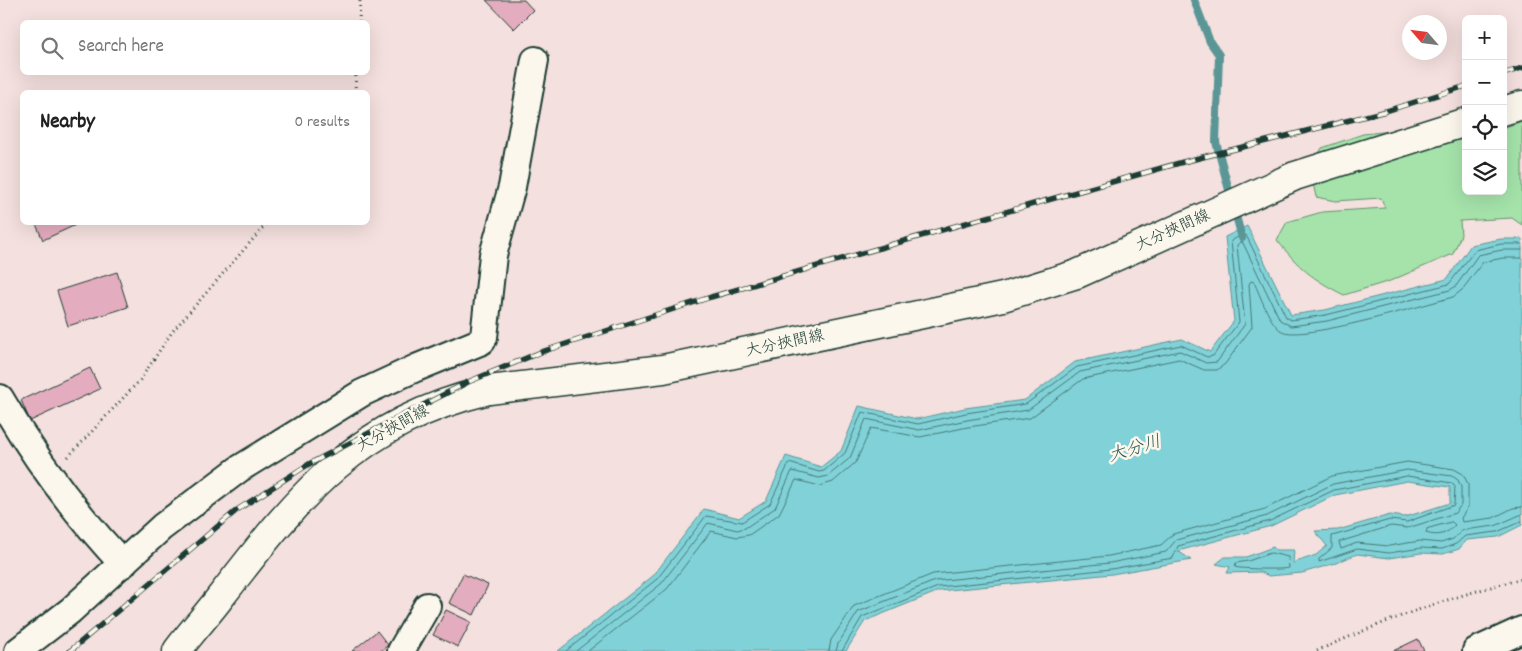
<!DOCTYPE html>
<meta charset="utf-8">
<style>
:root{--surface:#fff;--page:#f6f6f6;--text:#222;--muted:#767676;--line:#e0e0e0}
body{margin:0;font-family:Dekko,"Klee One",sans-serif;background:var(--page);color:var(--text)}
.controls{position:absolute;right:15px;top:15px;display:grid;overflow:hidden;border-radius:8px;box-shadow:0 5px 20px #0002}
.controls button{width:45px;height:45px;display:grid;place-items:center;padding:0;border:0;border-bottom:1px solid var(--line);background:var(--surface);color:var(--text);font:25px sans-serif}
.compass{position:absolute;left:1402px;top:15px;width:45px;height:45px;border-radius:50%;background:var(--surface);box-shadow:0 5px 20px #0002;rotate:298deg}
.list{margin:0;padding:0;list-style:none}
h2{display:flex;justify-content:space-between;align-items:center;height:65px;margin:0;padding:0 20px;font-size:21px}
h2 small{font-size:16px;font-weight:400;color:var(--muted)}
.icon{flex:none;width:28px;height:28px;fill:none;stroke:currentColor;stroke-width:2;stroke-linecap:round;stroke-linejoin:round}
.map{position:relative;flex:none;width:1522px;height:651px;overflow:hidden}
.search{position:absolute;background:var(--surface);box-shadow:0 5px 20px #0002;left:20px;top:20px;width:350px;height:55px;display:flex;align-items:center;gap:12px;box-sizing:border-box;padding:0 18px;border-radius:8px;color:var(--muted);font-size:19px}
.panel{position:absolute;background:var(--surface);box-shadow:0 5px 20px #0002;left:20px;top:90px;width:350px;height:135px;border-radius:8px}
.map>svg:first-child{display:block}
</style>
<div class="map">
<svg width="1522" height="651" viewBox="0 0 1522 651">
<rect width="100%" height="100%" fill="#f4e0de"/>
<filter id="ink" filterUnits="userSpaceOnUse"><feTurbulence type="fractalNoise" baseFrequency=".02" numOctaves="2"/><feDisplacementMap in="SourceGraphic" scale="10" xChannelSelector="R" yChannelSelector="G"/><feConvolveMatrix kernelMatrix="1 2 1 2 8 2 1 2 1" color-interpolation-filters="sRGB"/></filter>
<g filter="url(#ink)">
<path fill="#a5e3aa" stroke="#62906f" d="M1522,121V225L1512,218L1460,221L1461,235L1453,254L1390,281L1344,295C1312,279 1299,268 1277,240L1287,222L1322,212L1385,208L1381,198L1335,201L1316,197L1310,169L1322,148L1363,134L1411,129L1466,139V191H1503V128Z"/>
<path fill="#81d2d8" stroke="#5a9696" d="M1247,226L1291,315L1325,310L1447,279L1471,245L1501,239H1522V525L1498,537L1467,540L1459,549L1443,554L1421,553L1389,558L1357,554L1336,563L1302,573L1269,576L1260,572L1227,573L1230,567L1216,564L1225,557H1246L1273,547L1276,550H1294L1293,563L1316,555L1327,546L1315,531L1338,530L1390,515L1405,517L1450,503V487L1407,481L1335,495L1271,526L1178,551L1191,560L1112,574L939,591L865,621L846,651H558L653,576L704,509L739,518L766,501L786,456L821,467L841,451L859,406L917,419L965,408L1025,400L1075,362L1182,339L1210,352L1234,321L1225,237Z"/>
<g fill="none" stroke-linecap="round" stroke-linejoin="round">
<g stroke="#467976" stroke-width="1">
<path d="M1452,522L1455,525C1447,534 1438,537 1426,533L1427,529Z"/>
<path d="M1271,553L1288,557L1289,568C1283,570 1239,569 1235,567L1236,563L1248,561Z"/>
<path d="M566,651L657,579L706,516L742,522L770,504L789,463L819,472L824,471L845,453L862,412L918,424L966,413L1026,404L1077,367L1181,345L1207,357L1213,356L1239,322L1231,241L1243,234L1246,235L1286,317L1291,320L1326,315L1449,284L1475,250L1501,244H1522"/>
<path d="M576,651L661,584L708,523L737,530L745,528L775,508L792,471L819,478L828,476L850,458L866,419L919,430L967,420L1028,410L1080,372L1180,351L1206,363L1217,362L1245,324L1237,245L1240,242L1243,243L1280,320L1291,326L1327,321L1450,290L1456,286L1478,255L1502,250H1522"/>
<path d="M588,651L667,589L711,531L737,537L749,535L779,514L796,480L820,486L833,482L856,462L871,428L920,437L968,427L1030,418L1083,379L1179,359L1204,370H1217L1225,364L1252,327L1249,284L1251,281L1254,282C1260,295 1270,325 1282,331C1302,342 1426,304 1453,297L1462,290L1483,262L1503,258H1522"/>
<path d="M829,651L831,640L854,606L933,574L1109,556L1161,545L1173,534L1265,509L1332,476L1407,462L1454,469L1463,474L1468,484V507L1461,518L1462,522L1493,518L1513,508L1522,507"/>
<path d="M836,651L838,644L858,612L935,581L1110,563L1166,552L1176,540L1267,516L1333,484L1407,470L1452,476L1458,480L1461,487V505L1455,513L1408,528L1391,526L1339,542L1341,549L1357,543L1389,546L1420,541L1441,543L1453,539L1463,530L1495,526L1522,514"/>
<path d="M842,651L862,617L938,587L1111,569L1173,558L1178,546L1270,521L1334,490L1407,476L1452,483L1455,487L1454,505L1407,522L1390,520L1332,536V548L1319,559V562L1357,549L1389,553L1421,548L1442,549L1456,544L1465,536L1497,532L1522,521"/>
</g>
<path stroke="#5a9696" stroke-width="8" d="M1194,0L1210,42L1219,55L1216,142L1242,238"/>
</g>
<g fill="#e4acbf" stroke="#1f3d34">
<path d="M486,0H524L533,10L514,29Z"/>
<path d="M35,222H82L43,240Z"/>
<path d="M117,272L128,307L68,326L57,291Z"/>
<path d="M90,368L100,389L30,421L21,400Z"/>
<path d="M463,574L488,585L474,615L449,603Z"/>
<path d="M446,610L471,622L458,647L433,635Z"/>
<path d="M377,631L388,645L381,651H352Z"/>
<path d="M1418,639L1424,651H1393Z"/>
</g>
<g fill="none" stroke-linecap="round" stroke-linejoin="round">
<g stroke="#1f3d34" stroke-width="30">
<g id="street">
<path d="M0,398C35,459 75,513 123,564"/>
<path d="M18,651L70,611L162,527L239,469L362,393L416,368L482,341L484,337L493,255L512,187L535,60"/>
<path d="M401,651L427,606"/>
<path d="M1476,651L1522,630"/>
</g>
</g>
<g stroke="#1f3d34" stroke-width="31">
<g id="secondary">
<path d="M1503,111L1522,105"/>
<path d="M177,651C191,632 208,614 222,595C301,493 357,422 489,390L663,369L1003,297L1077,274L1295,176L1466,122"/>
</g>
</g>
<g stroke="#1f3d34" stroke-width="3" stroke-dasharray="1 4" stroke-linecap="butt">
<path d="M359,22L360,0"/>
<path d="M355,92L356,72"/>
<path d="M68,457L140,380L172,332L268,222"/>
<path d="M1317,651C1383,621 1451,596 1522,579"/>
</g>
<use href="#street" stroke="#fbf7ec" stroke-width="26"/>
<use href="#secondary" stroke="#fbf7ec" stroke-width="28"/>
<g stroke="#1f3d34" stroke-width="5.5">
<g id="rail">
<path d="M1503,74L1522,68"/>
<path d="M70,651L237,510L309,464L468,382L541,352L711,297L952,227L1183,162L1386,111L1466,86"/>
</g>
</g>
<use href="#rail" stroke="#fbf7ec" stroke-width="4" stroke-dasharray="11" stroke-linecap="butt"/>
</g>
</g>
<g text-anchor="middle" dominant-baseline="central" stroke-width="5" stroke-linejoin="round" paint-order="stroke">
<g font-size="16" fill="#1f3d34" stroke="#fbf7ec">
<text transform="translate(1173 231) rotate(-24)">大分挾間線</text>
<text transform="translate(785 344) rotate(-12)">大分挾間線</text>
<text transform="translate(393 429) rotate(-29)">大分挾間線</text>
</g>
<g font-size="18" font-style="italic" fill="#335b55" stroke="#fbf7ec">
<text transform="translate(1135 450) rotate(-17)">大分川</text>
</g>
</g>
</svg>
<div class="controls">
<button>+</button>
<button>−</button>
<button><svg class="icon" aria-label="locate" viewBox="0 0 24 24"><circle cx="12" cy="12" r="6"/><path d="M12 2v4M12 18v4M2 12h4M18 12h4"/></svg></button>
<button><svg class="icon" aria-label="layers" viewBox="0 0 24 24"><path d="M12 4l9 5-9 5-9-5zM3 14l9 5 9-5"/></svg></button>
</div>
<svg class="compass" viewBox="-18 -18 36 36"><path d="M0-13l5 13h-10z" fill="#e53935"/><path d="M0 13l5-13h-10z" fill="#767676"/></svg>
<div class="search"><svg class="icon" aria-label="search" viewBox="0 0 24 24"><circle cx="10" cy="10" r="6"/><path d="M15 15l6 6"/></svg>Search here</div>
<section class="panel">
<h2>Nearby<small>0 results</small></h2>
<ul class="list">
</ul>
</section>
</div>
